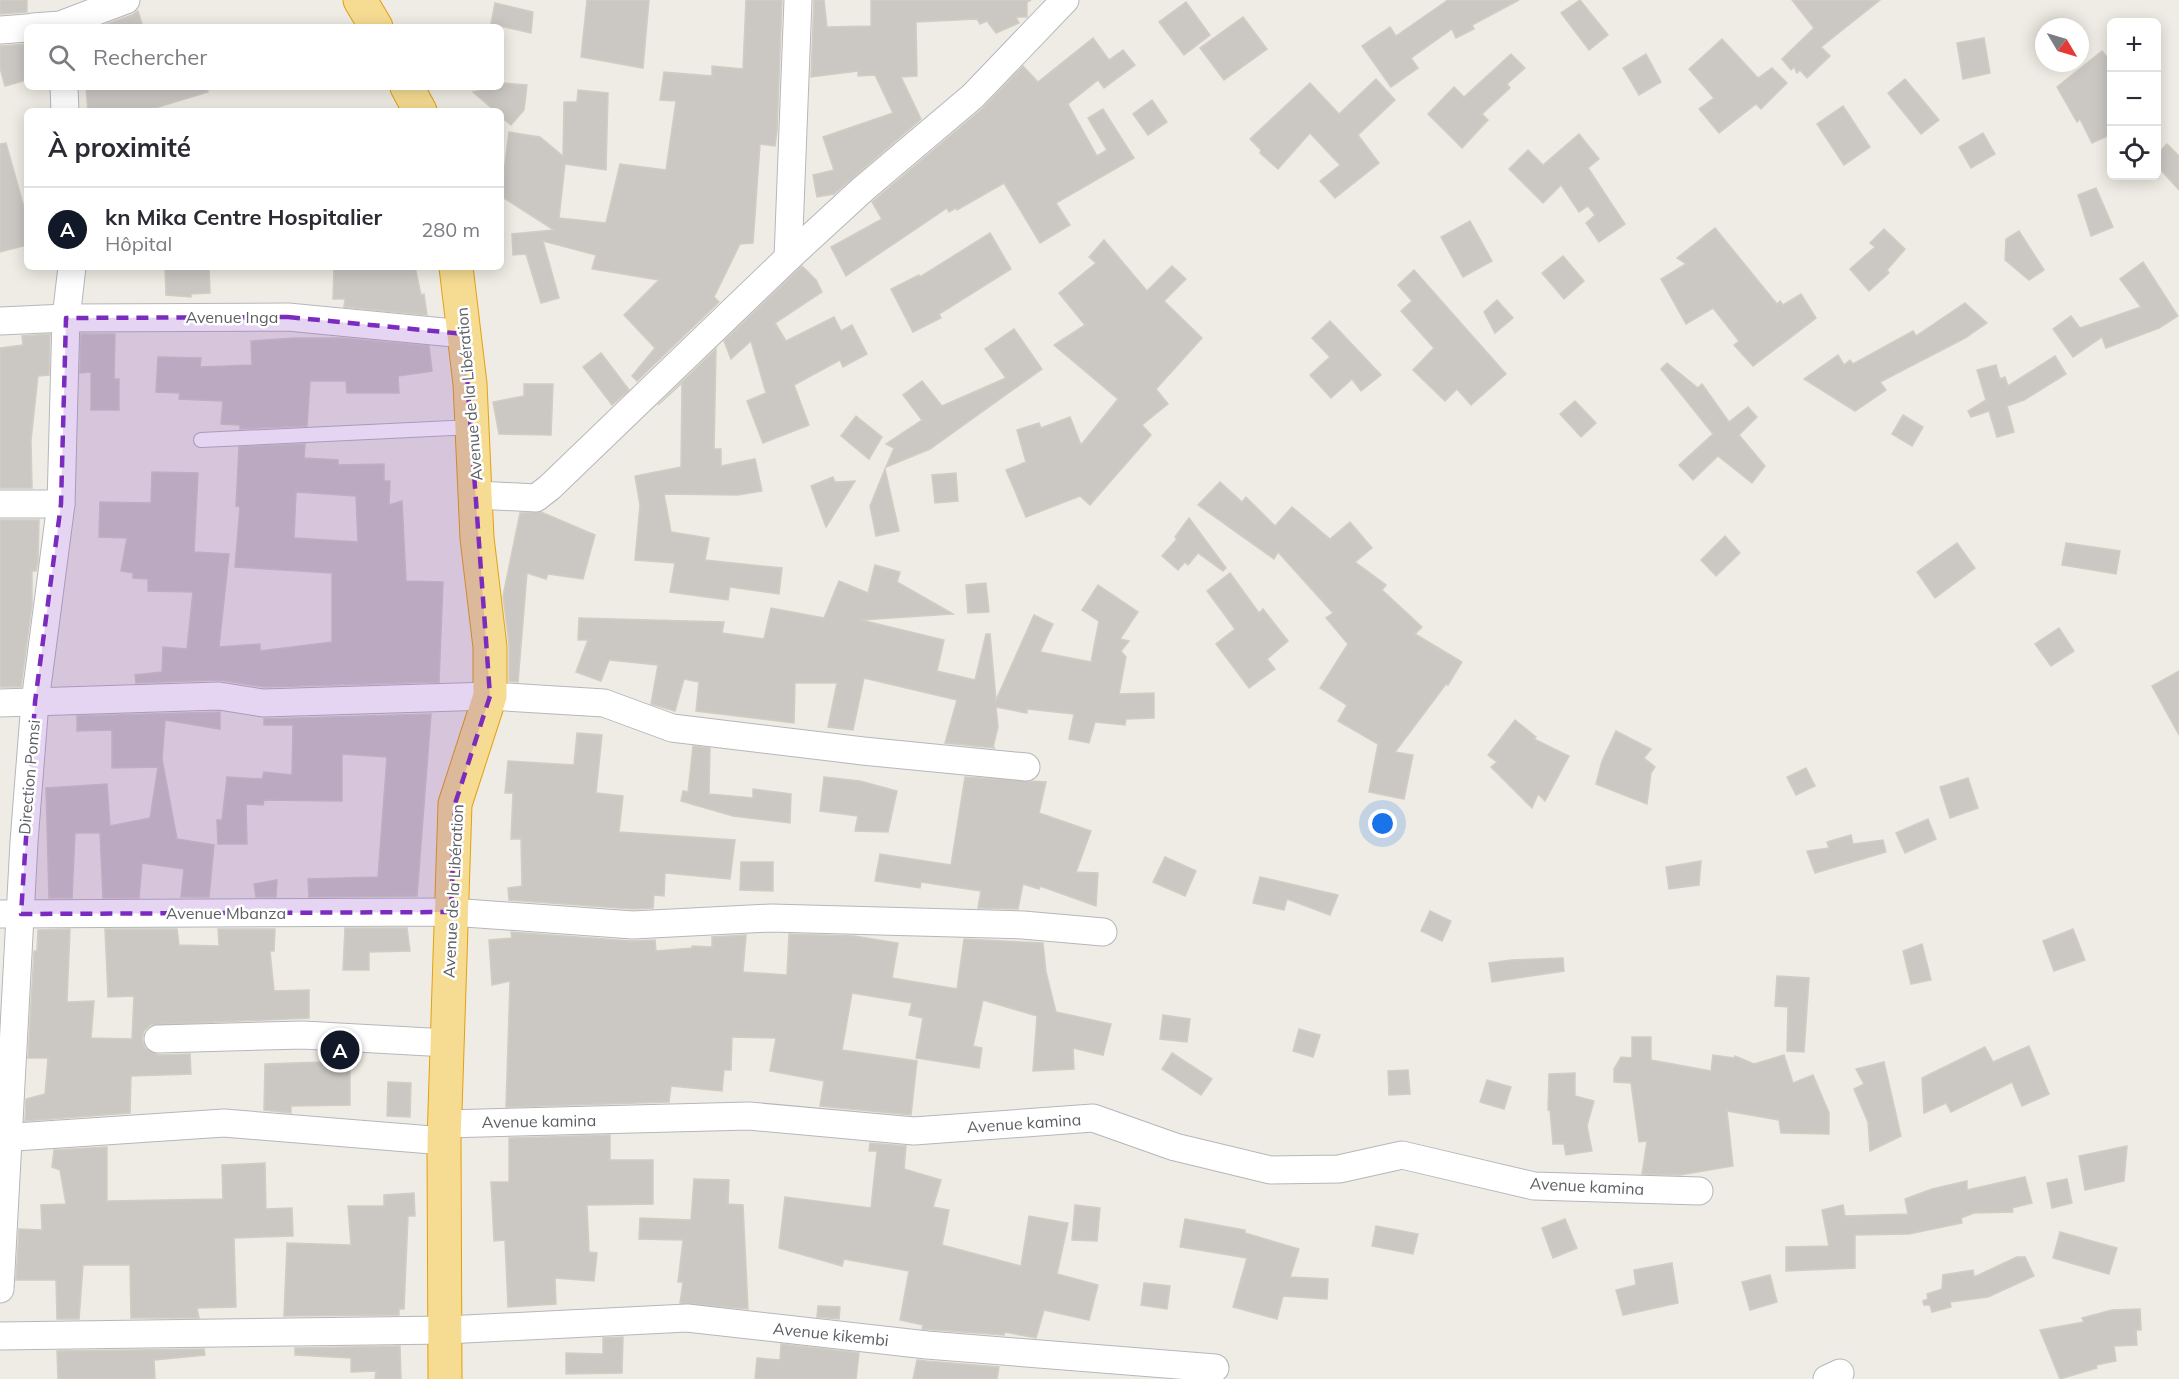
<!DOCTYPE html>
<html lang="fr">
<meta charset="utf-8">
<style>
:root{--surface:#fff;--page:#f7f7f7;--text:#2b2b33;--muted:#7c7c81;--line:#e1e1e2;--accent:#111827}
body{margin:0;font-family:Mulish,sans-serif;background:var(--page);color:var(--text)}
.controls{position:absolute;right:18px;top:18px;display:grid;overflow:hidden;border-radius:9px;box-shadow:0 3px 15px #0003}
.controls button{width:54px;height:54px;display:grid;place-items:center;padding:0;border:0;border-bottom:2px solid var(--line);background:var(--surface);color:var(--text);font:30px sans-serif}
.compass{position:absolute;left:2035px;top:18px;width:54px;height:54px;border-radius:50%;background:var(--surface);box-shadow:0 3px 15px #0003;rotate:128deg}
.you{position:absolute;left:1383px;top:824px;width:21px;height:21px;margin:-15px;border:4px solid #fff;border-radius:50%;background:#1a73e8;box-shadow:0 0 0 9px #1a73e833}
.badge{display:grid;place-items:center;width:39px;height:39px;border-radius:50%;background:var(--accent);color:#fff;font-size:20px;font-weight:700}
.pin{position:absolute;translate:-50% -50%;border:3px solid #fff;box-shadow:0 2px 6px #0006}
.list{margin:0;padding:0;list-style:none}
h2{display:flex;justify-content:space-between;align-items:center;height:78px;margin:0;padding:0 24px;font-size:26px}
h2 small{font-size:20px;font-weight:400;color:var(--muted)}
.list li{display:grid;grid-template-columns:39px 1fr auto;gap:18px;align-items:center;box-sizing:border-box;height:84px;padding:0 24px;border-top:2px solid var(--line)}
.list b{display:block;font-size:22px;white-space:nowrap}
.list p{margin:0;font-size:20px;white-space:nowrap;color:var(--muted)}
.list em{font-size:20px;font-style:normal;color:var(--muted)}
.icon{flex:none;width:33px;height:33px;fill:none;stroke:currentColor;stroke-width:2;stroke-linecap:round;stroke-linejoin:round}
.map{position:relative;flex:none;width:2179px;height:1379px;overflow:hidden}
.search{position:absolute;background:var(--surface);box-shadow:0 3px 15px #0003;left:24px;top:24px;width:480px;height:66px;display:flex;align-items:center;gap:15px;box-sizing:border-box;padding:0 21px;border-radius:9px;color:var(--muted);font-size:22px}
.panel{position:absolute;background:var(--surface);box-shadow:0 3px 15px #0003;left:24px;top:108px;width:480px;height:162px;border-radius:9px}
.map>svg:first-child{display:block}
</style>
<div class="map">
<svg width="2179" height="1379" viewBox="0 0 2179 1379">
<rect width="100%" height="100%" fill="#eeece4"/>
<g fill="#cbc8c4" stroke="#d2cdc3" stroke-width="1.5" fill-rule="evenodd">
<path d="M0,0H27V12L0,14Z"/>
<path d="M587,0H649L643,68L581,57Z"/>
<path d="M746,0H782L777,131L775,146L760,144L753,243L740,244L714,297L719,302L637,381L632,376L655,348L624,315L659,280L592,269L596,255L543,241L559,298L541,303L526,254L513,255L512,234L554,230L501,196L509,132L540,137L563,156L564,102H577L578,90L608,93L606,170L565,164L559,218L606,223L620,164L666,170L676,101L660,100L664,72L712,76V66L743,69Z"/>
<path d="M814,0H824L827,27L871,26V0H1031L1027,2V17H1016L1019,23L996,33L987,21L980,24L977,19L916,22L917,76L901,77L921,119L834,194L817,197L813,175L834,170L823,137L893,113L875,75L858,76V71L811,77Z"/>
<path d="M1448,0H1519L1472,25L1474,29L1456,38L1452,29L1411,58L1418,68L1391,87L1362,46L1390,27L1396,36Z"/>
<path d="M1580,0L1608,35L1589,50L1561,13Z"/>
<path d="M1792,0H1880L1821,47L1830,56L1807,78L1800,70L1797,73L1794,67L1791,70L1782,59L1814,28Z"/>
<path d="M1186,2L1210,35L1184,55L1159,22Z"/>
<path d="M495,3L533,12L531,33L491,24Z"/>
<path d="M138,11L143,27H99L132,15Z"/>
<path d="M1243,17L1267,49L1224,80L1200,48Z"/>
<path d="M1093,38L1109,60L1123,50L1135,65L1104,88L1098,80L1068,104L1097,156L1107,150L1088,118L1103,109L1134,158L1056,203L1070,225L1040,243L1004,183L957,210L956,208L949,212L947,208L846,276L831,247L882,219L872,202L983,108L1023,66L1038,82Z"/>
<path d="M1984,38L1990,73L1963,79L1957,43Z"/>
<path d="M1722,39L1758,78L1772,68L1787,83L1761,109L1756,104L1719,133L1699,109L1714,98L1689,69Z"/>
<path d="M27,44V80L5,86L0,68V46Z"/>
<path d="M2102,51L2112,63V134L2092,143L2080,119L2077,122L2057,87Z"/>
<path d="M1511,54L1525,68L1507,84L1510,88L1482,114L1488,120L1462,148L1428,114L1454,87L1464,97Z"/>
<path d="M1646,54L1661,82L1639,95L1623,68Z"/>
<path d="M1376,79L1395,100L1358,135L1379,163L1335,198L1320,181L1340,165L1310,133L1278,169L1260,153L1261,150L1250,139L1310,83L1339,114Z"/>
<path d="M1905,79L1939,120L1921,134L1888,93Z"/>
<path d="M503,83L527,85L524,110L511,125L501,117V111H495L473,92L501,87Z"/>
<path d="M86,87H207L208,92L145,111H88Z"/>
<path d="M1152,100L1167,122L1148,135L1133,114Z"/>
<path d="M1843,106L1870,147L1844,165L1817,124Z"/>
<path d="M1983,133L1995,154L1971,168L1959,147Z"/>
<path d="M1579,134L1599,159L1588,168L1625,224L1599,242L1586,223L1595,215L1588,206L1579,212L1561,185L1543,203L1509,169L1528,150L1543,165Z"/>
<path d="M6,143L27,218V245L0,252V144Z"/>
<path d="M2167,144L2179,156V190L2157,166V154Z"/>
<path d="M2096,188L2113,227L2091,236L2078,195Z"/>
<path d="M1470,221L1492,261L1463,277L1441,237Z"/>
<path d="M1715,228L1777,304L1780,301L1783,305L1801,294L1816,318L1753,366L1734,345L1739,341L1713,308L1686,324L1661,279L1686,264L1677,258Z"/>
<path d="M1884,229L1905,249L1887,270L1889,273L1869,291L1850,269L1875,247L1870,243Z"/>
<path d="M2019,231L2044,270L2029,280L2005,260L2006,239Z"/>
<path d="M990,233L1011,269L939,314L941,318L913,332L891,289L919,275L920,277Z"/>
<path d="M1104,240L1147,291L1172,266L1186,279L1164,301L1202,338L1156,389L1168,404L1142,425L1151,435L1090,505L1080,496L1026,517L1006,470L1026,462L1017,430L1039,423L1041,428L1070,417L1081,445L1118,399L1054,345L1085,325L1059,293L1096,263L1089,257Z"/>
<path d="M1563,256L1584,281L1564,299L1542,273Z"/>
<path d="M2143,262L2178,316L2159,328L2106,348L2102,337L2073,357L2053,329L2071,316L2080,328L2141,307L2120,279Z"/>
<path d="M802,266L816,280L822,292L775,323L786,341L834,317L841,331L852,325L867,354L843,367L840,360L794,385L809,425L763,443L747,401L766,393L751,341L731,359L724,341Z"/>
<path d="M165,267H209L210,293L191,294V297L166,295Z"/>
<path d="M334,267H415L421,295L424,294L427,315L344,307L345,299H333Z"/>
<path d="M1414,270L1506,374L1471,405L1457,389L1445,401L1413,370L1434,348L1401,311L1412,301L1398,285Z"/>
<path d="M1497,300L1513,318L1495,333L1484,312Z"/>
<path d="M1965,303L1987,323L1965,338L1880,382L1886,390L1855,411L1804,379L1838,355L1844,365L1850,360L1853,364L1913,331L1916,336Z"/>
<path d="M1330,321L1381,375L1361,391L1352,379L1331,398L1310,375L1330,357L1312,338Z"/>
<path d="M1014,329L1042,369L930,449L886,467L894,448L886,444L922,420L903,395L922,381L942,406L1006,378L985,349Z"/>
<path d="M50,334L49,375L38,376L31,440L32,488H0V348L23,345L22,336Z"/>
<path d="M81,334H115L114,379H119V410H91V372L80,373Z"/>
<path d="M294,338H342L429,346L432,371L398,376L399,393H347L346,381H310L307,426L240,429V425L221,424L223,401L179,399L180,393L156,392L158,357L201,358L200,367L252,365L251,341Z"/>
<path d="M716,349L714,449H721V466L755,459L762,491L738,495L664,494L671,532L709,538L705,560L782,568L779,594L730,587L728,600L670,592L675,563L635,560L640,505L635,476L681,467L682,383L658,405Z"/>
<path d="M601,353L629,390L612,405L583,367Z"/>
<path d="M2055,356L2066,374L2024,400L2007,406L2014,432L1997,437L1989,411L1971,417L1968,411L1986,400L1977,370L1996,365L2000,379L2005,377L2008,386Z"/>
<path d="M1667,363L1698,388L1702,384L1729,422L1748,407L1757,417L1739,435L1765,466L1752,483L1718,456L1693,480L1679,465L1713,434L1661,369Z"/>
<path d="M524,384H553L551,435L499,434L493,402L524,396Z"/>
<path d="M1575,401L1596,423L1581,437L1560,414Z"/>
<path d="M1903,415L1923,427L1912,446L1892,434Z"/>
<path d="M856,416L882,437L869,459L841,436Z"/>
<path d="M305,444L304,458L338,460V465L384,464V481H390L389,505L402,501L406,581L443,582L439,682L264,687L219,680L136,683L135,675L162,672L163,647L187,649L193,592L148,591V579L133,578V573L121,571L127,538L99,537L100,502L151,503L152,472L198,473L194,552L229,554L219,647L260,644V651L332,642V573L235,567L240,507L236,506L239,447ZM296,492L356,496L358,542L294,538Z"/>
<path d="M885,469L899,531L876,536L870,506Z"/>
<path d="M956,473L958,501L935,503L932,475Z"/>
<path d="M833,477L835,482L855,481L826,527L811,486Z"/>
<path d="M1220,482L1242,502L1246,497L1275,526L1292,507L1330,539L1350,522L1372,548L1355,562L1386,585L1382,590L1422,627L1415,634L1462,662L1448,685L1446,684L1395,752L1413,755L1404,799L1369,792L1378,744L1338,721L1347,705L1320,688L1348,644L1326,618L1333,613L1278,552L1274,559L1198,505Z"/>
<path d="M520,513L541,512L595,535L583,579L548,574L546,579L527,573L518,682L509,681V645L503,596Z"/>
<path d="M1189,518L1226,568L1223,571L1198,553L1188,565L1185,562L1178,570L1162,556L1177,539L1175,537Z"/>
<path d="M0,520H39L38,561L36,571H32V605L21,687H0Z"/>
<path d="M1725,536L1740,553L1716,576L1701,560Z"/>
<path d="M1957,543L1975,568L1935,598L1917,572Z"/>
<path d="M2066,543L2120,551L2116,574L2062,565Z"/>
<path d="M875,565L900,572L897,582L953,614L861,620L944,640L937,671L975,680L986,634H990L996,700L1034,615L1053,624L1040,652L1091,662L1099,621L1082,610L1098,585L1138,612L1120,639L1129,641L1121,651L1126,657L1119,694L1154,693V718L1126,719L1125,725L1095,722L1089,743L1069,739L1074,714L1027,709V713L996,707L998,727L993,747L995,748L945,743L957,700L864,678L853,730L828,727L837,683H795L794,723L696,711L699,682L684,679L675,711L651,704L658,665L609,660L601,681L576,672L588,640H578L579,618L724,622L722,633L764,639L771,608L824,618L839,581L868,593Z"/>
<path d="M1230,573L1259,613L1263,609L1288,641L1267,659L1275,669L1249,688L1216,644L1235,629L1207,591Z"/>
<path d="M986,583L989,612L968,613L966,585Z"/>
<path d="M2059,628L2074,651L2051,666L2035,644Z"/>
<path d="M2179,671V735L2152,686Z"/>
<path d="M220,712V729L165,720L162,759L177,839L214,845L209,897H181L184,869L142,863L139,898H103L100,833H75L72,898H49L46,788L107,784L110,826L150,818L158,767L112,768V730L77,731V716Z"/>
<path d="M431,714L417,896L309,897L308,879L378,877L387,757L342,754V801L264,800L263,805L246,804L247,844H218L217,820H222L227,777L262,779L264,772L292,775L293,725H264V719Z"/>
<path d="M1515,720L1536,737L1534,739L1569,756L1545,801L1538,794L1532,808L1491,767L1497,762L1488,755Z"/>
<path d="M1616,731L1651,749L1644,758L1655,767L1651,773L1647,804L1596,784L1602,761Z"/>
<path d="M577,733L602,735L596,793L623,796L619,832L735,840L730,879L665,873L664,896L654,895L653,908L633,909L509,900L508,888L522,886L521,839H511L513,793H505L508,761L574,765Z"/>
<path d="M693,746L710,748L709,794L753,798V789L791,794L790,823L733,816L681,801L683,791L688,792Z"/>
<path d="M1806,768L1815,786L1796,795L1787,777Z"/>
<path d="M824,777L860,781L897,791L888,832L855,831L858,816L820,811Z"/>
<path d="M965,777L1046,782L1039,813L1091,831L1076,872L1098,873L1096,906L1040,886L1039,889L1023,884L1018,909L978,908L981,891L921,882L920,888L875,881L880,854L951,865Z"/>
<path d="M1968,778L1978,808L1950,818L1940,787Z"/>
<path d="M1928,819L1936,839L1905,853L1896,833Z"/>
<path d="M1851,835L1853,844L1883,840L1886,852L1815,873L1807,851L1829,848L1827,842Z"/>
<path d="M1165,857L1196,871L1185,896L1153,882Z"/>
<path d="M1701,861L1699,885L1669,889L1666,867Z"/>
<path d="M741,862H773V891L740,890Z"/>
<path d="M1260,877L1338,895L1330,915L1287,899L1284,910L1253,903Z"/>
<path d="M277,880L276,897H256L254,884Z"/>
<path d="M1430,911L1451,921L1442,941L1421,931Z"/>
<path d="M345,928H407L410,951L369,952V970H343Z"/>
<path d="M70,929L67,1002L94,1001L91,1038L132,1039L134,996L108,997L105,929H177L179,945L219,946L218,929H275L274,951H270L274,991L309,990V1018L150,1025L144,1031L142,1039L145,1048L158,1055L190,1054L191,1074L131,1076L130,1113L25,1121L26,1099L45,1094L48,1058H28L34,951H37L38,930Z"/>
<path d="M2073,929L2085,960L2054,971L2043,941Z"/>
<path d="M511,932L632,941L655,940L656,951L692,948V946L712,947V937L746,935L743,972L787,975L789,934L854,936L898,943L892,978L957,989L964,939L1043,943L1046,972L1056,1012L1111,1024L1103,1055L1073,1048L1074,1069L1033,1071L1037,1016L983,1000L973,1046L982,1048L979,1068L916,1058L923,1018L909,1015L912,1003L852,993L842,1050L917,1061L911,1115L820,1106L824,1081L770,1071L776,1038L732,1037L731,1070H724L722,1091L671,1086L669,1102L506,1107L510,981L492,985L489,940L512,938Z"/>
<path d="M1922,944L1931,980L1911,984L1903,951Z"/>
<path d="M1563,958L1564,971L1492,982L1489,963L1512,960Z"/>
<path d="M1777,976L1809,978L1804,1052L1787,1051L1788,1007L1775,1006Z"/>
<path d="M1163,1015L1190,1019L1187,1042L1160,1039Z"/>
<path d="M1299,1029L1320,1035L1313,1057L1293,1051Z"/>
<path d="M1632,1037H1651V1060L1711,1071L1713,1055L1734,1058L1735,1056L1754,1064L1784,1055L1793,1083L1813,1075L1829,1113V1134L1781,1133L1779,1120L1727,1111L1733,1166L1680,1175L1642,1174L1647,1141L1639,1142L1631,1083L1614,1082V1069L1621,1057L1632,1058Z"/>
<path d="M2029,1046L2049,1094L2022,1106L2012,1082L1951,1112L1946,1103L1924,1113L1922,1078L1985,1047L1993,1062Z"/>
<path d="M323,1052L350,1053V1105L291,1106V1113L264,1110L265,1064L323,1062Z"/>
<path d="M1172,1053L1212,1079L1201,1095L1162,1069Z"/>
<path d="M1884,1062L1901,1136L1870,1151L1868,1122L1854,1089L1864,1084L1856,1069Z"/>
<path d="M1408,1070L1410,1094L1389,1095L1388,1071Z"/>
<path d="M1575,1073V1096L1594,1101L1587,1126L1592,1151L1566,1155L1564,1144H1553L1550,1110H1548L1549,1074Z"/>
<path d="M1487,1080L1511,1087L1504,1109L1480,1102Z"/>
<path d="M388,1082L411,1083L410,1117L387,1116Z"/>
<path d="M610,1135V1160H653V1204L587,1205L589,1252L597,1253L594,1281L555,1278L556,1304L508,1307L505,1240L494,1241L491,1182H509V1138Z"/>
<path d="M870,1143L906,1146L904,1169L941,1180L933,1207L949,1210L942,1245L1021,1266L1029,1216L1068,1223L1057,1274L1098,1285L1089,1320L1044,1310L1036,1338L1005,1332L1004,1335L922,1329L923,1325L900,1320L909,1271L844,1259L842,1266L779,1248L785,1197L871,1208L877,1151H869Z"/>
<path d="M2127,1146L2124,1181L2085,1190L2079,1156Z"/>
<path d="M107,1147V1201L223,1199L222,1165L265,1163L266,1209L292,1208L293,1236L234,1238L236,1307L197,1308L199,1318H131L130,1265H83L79,1319H57L56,1280H16L19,1229L42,1230L41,1205L66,1204L60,1170L52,1167L54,1150Z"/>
<path d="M2025,1177L2032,1203L2012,1208L2013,1212L1974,1213L1961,1218L1962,1223L1909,1234L1855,1235V1268L1786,1271V1247L1829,1246L1822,1210L1843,1205L1845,1216L1908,1214L1905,1199L1932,1189L1967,1181V1190Z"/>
<path d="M694,1179L729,1180L728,1204L743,1205L748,1309L680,1303L683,1282H678L683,1240L639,1239L640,1218L691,1220Z"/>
<path d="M2067,1179L2072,1203L2052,1208L2047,1183Z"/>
<path d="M414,1193L415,1216H408L404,1309H399V1315L284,1316L287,1243L351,1245L348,1206H384V1195Z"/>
<path d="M1075,1205L1100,1208L1097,1241L1072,1240Z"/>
<path d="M1185,1219L1245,1230V1233L1299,1249L1290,1277L1328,1279L1327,1299L1283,1296L1277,1319L1233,1307L1247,1258L1180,1247Z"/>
<path d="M1565,1219L1577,1248L1553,1258L1542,1228Z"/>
<path d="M1376,1226L1418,1234L1413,1254L1372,1246Z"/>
<path d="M2060,1232L2117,1248L2109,1274L2053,1258Z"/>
<path d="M2017,1257H2025L2034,1276L1988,1297L1950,1302L1951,1307L1932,1312L1930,1305H1924L1923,1301L1928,1299L1927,1294L1942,1289L1943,1275L1973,1270L1974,1277Z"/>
<path d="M1672,1263L1678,1303L1623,1315L1616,1290L1636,1285L1634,1270Z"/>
<path d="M1770,1275L1777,1302L1750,1310L1742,1282Z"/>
<path d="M1144,1283L1170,1286L1167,1309L1141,1305Z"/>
<path d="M818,1306L840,1307L839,1319L817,1317Z"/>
<path d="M2140,1309L2141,1330H2136L2137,1345L2114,1346L2116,1361L2096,1365L2097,1368L2060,1379L2040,1330L2084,1322L2082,1318L2112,1310Z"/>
<path d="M623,1337L622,1373L566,1374V1353L603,1354V1338Z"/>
<path d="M781,1344L859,1353L856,1379H755L757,1358L780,1360Z"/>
<path d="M400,1346L401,1379H375L376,1371L351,1372V1358L295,1355V1348Z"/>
<path d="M204,1349L205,1355L154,1360L155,1379H58L57,1351Z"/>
<path d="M917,1360L926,1361L999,1367L997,1379H913Z"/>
</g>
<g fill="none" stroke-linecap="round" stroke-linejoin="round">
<g stroke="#b5b7bb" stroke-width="16">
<path id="lane" d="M201,440L473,427"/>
</g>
<g stroke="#b5b7bb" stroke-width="29">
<g id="street">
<path d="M33,27L60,25L126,0"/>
<path d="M0,30L27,28"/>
<path d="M64,87L65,111"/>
<path d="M788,258L798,0"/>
<path d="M0,321L66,318L288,317L464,334"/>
<path d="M477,495L536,498L550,487L788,258L863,189L973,96L1065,0"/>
<path d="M0,504H61"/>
<path d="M0,703L219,696L263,703L490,696L604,703L672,728L863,751L1026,767"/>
<path d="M0,914L451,912L633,925L771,918L1023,925L1103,932"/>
<path d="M158,1039L303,1035L447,1043"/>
<path d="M445,1124L749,1116L914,1131L1093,1118L1175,1147L1270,1170L1339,1169L1402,1155L1534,1186L1699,1191"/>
<path d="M0,1138L224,1123L444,1141"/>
<path d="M0,1289L24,842L35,702L61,504L66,318L72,267"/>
<path d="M0,1336L446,1330L687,1318L927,1345L1215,1368"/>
<path d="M1827,1379L1840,1373"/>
</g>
</g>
<g stroke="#e4a00e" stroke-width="35">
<g id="highway">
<path d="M360,0L376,27"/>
<path d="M407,87L420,111"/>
<path d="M445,1379L444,1141L455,804L490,696V647L477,538L470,384L456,267"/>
</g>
</g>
<use href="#lane" stroke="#fff" stroke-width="14"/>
<use href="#street" stroke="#fff" stroke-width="27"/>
<use href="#highway" stroke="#f6dc93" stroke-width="33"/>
</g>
<path fill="#7b2cbf" fill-opacity="0.2" stroke="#7b2cbf" stroke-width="4.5" stroke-dasharray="12 8" stroke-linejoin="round" d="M288,317L464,334L490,696L455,804L451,912L21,914L35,702L61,504L66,318Z"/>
<g text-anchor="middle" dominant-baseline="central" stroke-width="5" stroke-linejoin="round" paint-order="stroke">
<g font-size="16" fill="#5c6064" stroke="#fff">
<text x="232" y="317">Avenue Inga</text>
<text transform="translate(469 394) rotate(-95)">Avenue de la Libération</text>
<text transform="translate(29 777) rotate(-85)">Direction Pomsi</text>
<text transform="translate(453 891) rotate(-87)">Avenue de la Libération</text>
<text x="226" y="913">Avenue Mbanza</text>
<text transform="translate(539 1121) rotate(-1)">Avenue kamina</text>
<text transform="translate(1024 1123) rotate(-4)">Avenue kamina</text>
<text transform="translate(1587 1186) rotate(3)">Avenue kamina</text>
<text transform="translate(831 1334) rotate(6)">Avenue kikembi</text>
</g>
</g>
</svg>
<div class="controls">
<button>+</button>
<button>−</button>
<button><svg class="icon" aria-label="locate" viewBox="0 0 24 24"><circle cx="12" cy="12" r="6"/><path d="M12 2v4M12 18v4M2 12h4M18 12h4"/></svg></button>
</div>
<svg class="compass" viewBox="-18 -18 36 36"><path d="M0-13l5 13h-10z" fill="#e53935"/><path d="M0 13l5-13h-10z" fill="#7c7c81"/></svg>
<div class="you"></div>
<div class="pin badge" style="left:340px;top:1050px">A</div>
<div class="search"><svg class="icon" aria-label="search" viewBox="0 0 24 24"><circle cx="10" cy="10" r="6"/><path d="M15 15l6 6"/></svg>Rechercher</div>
<section class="panel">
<h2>À proximité<small></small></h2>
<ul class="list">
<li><span class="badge">A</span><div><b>kn Mika Centre Hospitalier</b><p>Hôpital</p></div><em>280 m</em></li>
</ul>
</section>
</div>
